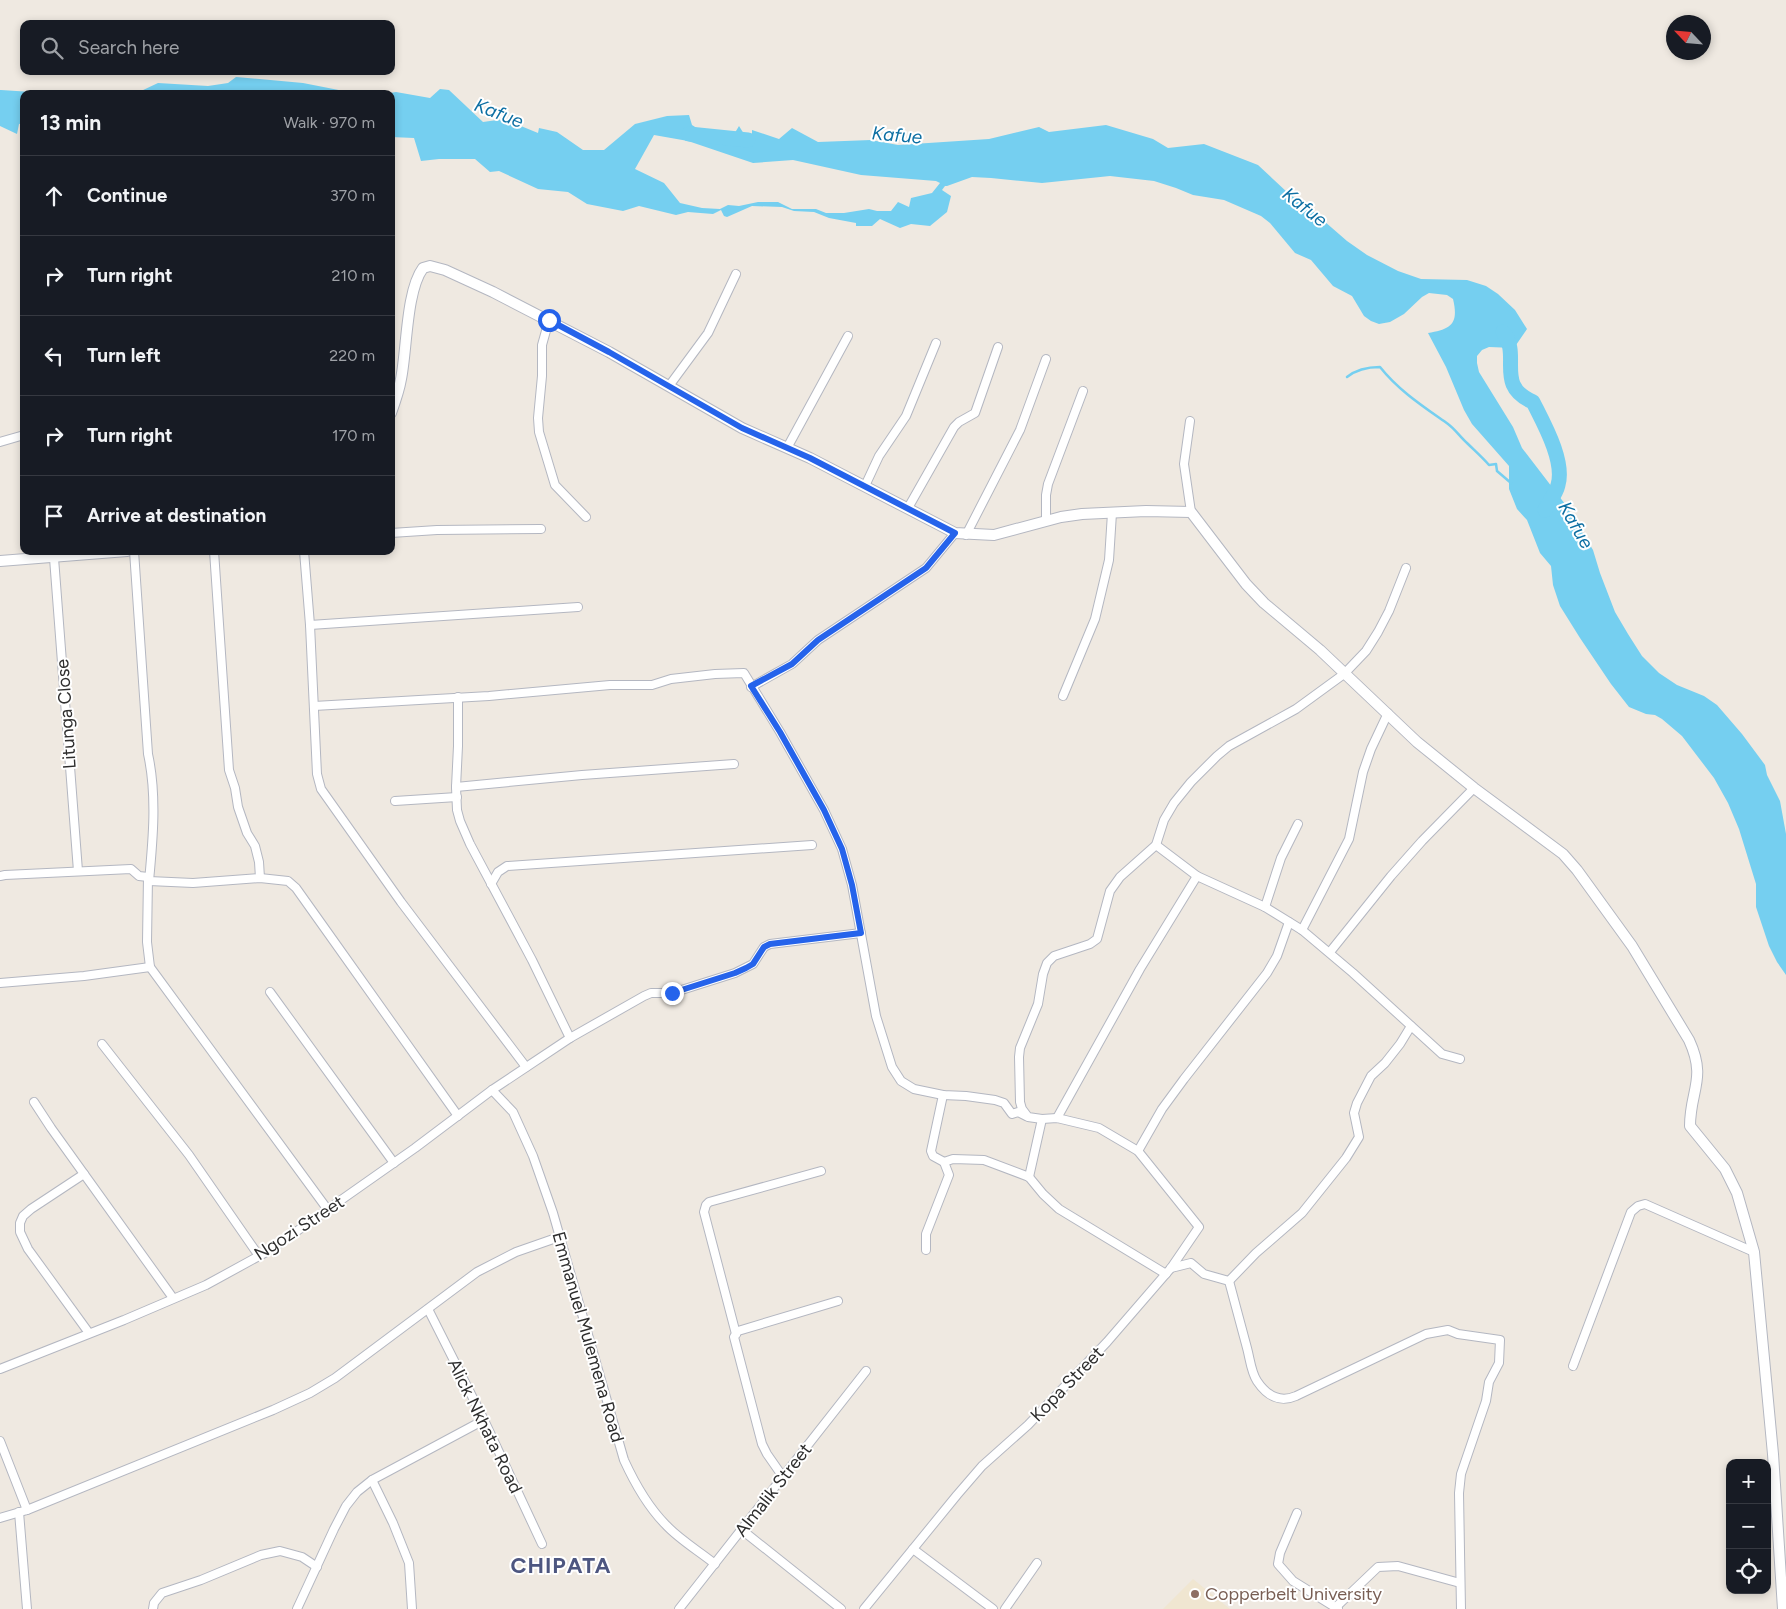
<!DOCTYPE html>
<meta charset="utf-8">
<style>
:root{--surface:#171b24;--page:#20242c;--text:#f1f3f6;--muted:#9ea1a6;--line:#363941}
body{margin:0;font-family:Figtree,sans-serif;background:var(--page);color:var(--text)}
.controls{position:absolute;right:15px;bottom:15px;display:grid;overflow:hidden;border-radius:10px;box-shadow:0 2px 8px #0003}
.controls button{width:45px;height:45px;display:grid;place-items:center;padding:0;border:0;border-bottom:1px solid var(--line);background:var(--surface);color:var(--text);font:25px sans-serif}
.compass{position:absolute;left:1666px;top:15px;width:45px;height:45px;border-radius:50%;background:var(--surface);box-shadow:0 2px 8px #0003;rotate:296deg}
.stop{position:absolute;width:15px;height:15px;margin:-11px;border:4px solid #2563eb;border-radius:50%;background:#fff}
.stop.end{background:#2563eb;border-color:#fff;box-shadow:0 1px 5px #0008}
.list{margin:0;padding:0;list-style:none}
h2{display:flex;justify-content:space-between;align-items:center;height:65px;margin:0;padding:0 20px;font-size:21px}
h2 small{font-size:16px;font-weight:400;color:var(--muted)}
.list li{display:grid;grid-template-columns:32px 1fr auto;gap:15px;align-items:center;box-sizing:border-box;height:80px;padding:0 20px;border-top:1px solid var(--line)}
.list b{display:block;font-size:19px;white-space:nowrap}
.list em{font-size:16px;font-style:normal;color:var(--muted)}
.icon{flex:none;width:28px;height:28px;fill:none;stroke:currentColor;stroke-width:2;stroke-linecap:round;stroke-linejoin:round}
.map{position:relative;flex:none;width:1786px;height:1609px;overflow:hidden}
.search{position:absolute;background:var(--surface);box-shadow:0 2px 8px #0003;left:20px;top:20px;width:375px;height:55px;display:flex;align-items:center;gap:12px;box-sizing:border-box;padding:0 18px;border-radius:10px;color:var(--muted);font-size:19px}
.panel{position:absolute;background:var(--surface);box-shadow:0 2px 8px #0003;left:20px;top:90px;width:375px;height:465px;border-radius:10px}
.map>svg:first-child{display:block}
</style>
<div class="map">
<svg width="1786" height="1609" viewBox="0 0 1786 1609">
<rect width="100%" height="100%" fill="#efe9e1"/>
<path fill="#f0e6d1" d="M1193,1579L1230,1609H1163Z"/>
<g fill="#75cff0" fill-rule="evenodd">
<path d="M236,77L303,83L359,94H73L141,91L158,83L208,86L228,83Z"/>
<path d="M440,89L449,90L483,122L504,119L538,133L539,128L557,132L583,150H604L635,124L667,116L689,115L692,125C709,136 712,142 733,136L739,126L744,134H752V130L779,139L792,128L818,142L871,140L898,145L989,139L1039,127L1049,132L1106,125L1153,139L1168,148L1204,144L1258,165L1288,193L1309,208L1347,241L1367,255L1398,271L1421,279L1467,280L1486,286L1498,294L1515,310L1527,329L1514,348L1489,347L1482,350L1477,356V363L1479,372L1513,427L1522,448L1565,504L1593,550L1600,573L1615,612L1628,634L1642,656L1659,673L1677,685L1704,696L1717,705L1742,734L1765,765L1767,775L1780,801L1786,834V975L1777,962L1769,946L1756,907V884L1739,829L1728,803L1714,778L1682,736L1662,719L1655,715L1646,714L1629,707L1611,684L1580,638L1560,606L1553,585L1551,566L1540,553L1527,520L1517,509L1509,489V466L1472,424L1464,410L1446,367L1428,333C1451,329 1459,324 1453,299L1447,295L1429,293L1422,297L1404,314L1390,322L1379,324L1371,321L1364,316L1352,296L1333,286L1311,260L1295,253L1270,223L1261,216L1224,200L1193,195L1176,188L1154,181L1110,176L1042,183L991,178L972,177L947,186H945L942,190L951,196L947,212L930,226L911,224L900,228L880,219L872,226H856V223L829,218L814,212L794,211L782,207L752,206L727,217L724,216L721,210L713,214L688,212L676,215L639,206L623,211L587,204L568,192L538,189L499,171L490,172L475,159H439L421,161L414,138L391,137V94H384L396,92L430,98ZM654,135L688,141L753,163L793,160L861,175L936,181L940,183L932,193L911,198L909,207L898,202L891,211H877L869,209L844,213H826L816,209H792L778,202H758L739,206L728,205L720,209L702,208L680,203L664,183L635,169Z"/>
<path d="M0,90H1L63,94H24V123L19,124L17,134L0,126Z"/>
</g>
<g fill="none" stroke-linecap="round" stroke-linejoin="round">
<path stroke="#75cff0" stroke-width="2.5" d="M1347,377C1357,369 1368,367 1380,367C1399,391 1424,407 1448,424C1455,429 1460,437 1467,443C1474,450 1482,457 1489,465L1496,464L1497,471L1511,483"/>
<g stroke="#75cff0" stroke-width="15">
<path d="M689,134L748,140"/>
<path d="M1503,332C1522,356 1494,385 1533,402C1544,424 1565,461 1558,485C1556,494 1549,502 1545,510"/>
</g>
<g stroke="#b4b7c1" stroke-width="10">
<g id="minor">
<path d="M549,320L542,345V376L538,418L539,432L555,485L586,517"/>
<path d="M669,386L708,333L736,274"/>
<path d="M1190,421L1184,464L1191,512"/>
<path d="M0,442L24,435"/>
<path d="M787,448L848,336"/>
<path d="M865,486L879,456L906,416L936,343"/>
<path d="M908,508L954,427L959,422L975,413L998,347"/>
<path d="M1046,521V495L1048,484L1083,391"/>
<path d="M391,533L437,530L541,529"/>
<path d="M966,535L1020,430L1046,359"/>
<path d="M134,551L148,754C157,795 153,839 149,881"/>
<path d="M214,551L229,770L235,788L238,807L247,833L255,846L259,862L260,878"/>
<path d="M304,551L310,625L317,774L321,789L401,902L526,1067"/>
<path d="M54,558L78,871"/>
<path d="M310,625L578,607"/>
<path d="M751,687L792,664L818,640L926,568L955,533"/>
<path d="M1063,696L1095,619L1109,560L1112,513"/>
<path d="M458,697V746L456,787L457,810L460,821L470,844L532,960L570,1038"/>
<path d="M314,706L489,696L610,685H652L671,679L715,674L744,673L780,732L824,810L842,849L852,885L876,1016L892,1067L901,1081L914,1089L943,1095L966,1096L995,1100L1004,1103L1012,1114L1018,1112L1026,1116"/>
<path d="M456,787L582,775L734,764"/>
<path d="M395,801L457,797"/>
<path d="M1156,845L1197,876L1265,907L1302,930L1353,973L1442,1054L1460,1059"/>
<path d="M0,876L5,875L131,869L139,876L148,877L149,881L193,883L260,878L288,881L296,888L328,933L458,1116"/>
<path d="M148,877L147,942L150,967L328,1210"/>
<path d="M491,884L498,872L507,866L812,845"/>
<path d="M1265,907L1281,858L1298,824"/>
<path d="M1302,930L1349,839L1363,772L1371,749L1388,713"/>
<path d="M1330,952L1391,876L1422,841L1474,788"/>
<path d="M0,983L84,976L150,967"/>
<path d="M270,992L394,1163"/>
<path d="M102,1044L189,1155L259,1256"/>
<path d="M492,1090L513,1112L533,1156L553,1213L624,1460C635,1484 647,1506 666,1525C680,1540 699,1551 715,1564"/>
<path d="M943,1095L931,1151L933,1156L944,1162"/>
<path d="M34,1102L51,1128L173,1298"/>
<path d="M1057,1118L1140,969L1197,876"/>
<path d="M1138,1151L1162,1109L1184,1079L1267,973L1277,956L1289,922"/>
<path d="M84,1174L31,1209L23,1216L20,1223V1232L28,1249L89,1333"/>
<path d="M1029,1177L1042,1119"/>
<path d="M926,1250V1234L949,1175L944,1162L953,1159L984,1160L1029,1177L1043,1194L1059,1209L1166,1274"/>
<path d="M1171,1268L1191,1263L1204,1274L1229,1281"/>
<path d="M1229,1281C1235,1303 1241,1326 1247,1348C1250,1359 1251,1372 1257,1381C1267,1396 1280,1403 1296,1396L1426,1334L1448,1330L1458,1334L1500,1340L1499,1363L1489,1382L1486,1401L1461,1474L1459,1493L1461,1609"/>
<path d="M1229,1281L1256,1253L1302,1213L1346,1158L1359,1137L1354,1113L1357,1103L1371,1076L1385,1063L1400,1044L1411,1026"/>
<path d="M428,1309L484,1420L542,1544"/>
<path d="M736,1334L704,1212L706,1205L709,1202L821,1171"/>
<path d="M1573,1366L1631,1212L1638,1206L1645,1204L1754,1252"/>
<path d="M0,1369L124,1320L206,1285L270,1250L415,1148L492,1090L570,1038L644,996L651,993H672L735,973L753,964L764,947L770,944L861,933"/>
<path d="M0,1441L27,1510"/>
<path d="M783,1477L767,1454L762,1444L734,1337L738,1331L838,1301"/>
<path d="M372,1480L393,1523L409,1563L412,1609"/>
<path d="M19,1512L27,1609"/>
<path d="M1297,1513L1280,1553L1278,1564L1293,1581L1338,1609"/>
<path d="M0,1518L27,1510L273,1410L310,1393L335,1378L477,1272L516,1252L559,1237"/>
<path d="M742,1530L841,1609"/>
<path d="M913,1549L993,1609"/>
<path d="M1336,1607L1378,1567L1398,1566L1460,1583"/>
<path d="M153,1609L154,1603L162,1593L201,1580L261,1555L280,1551L302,1557L317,1567"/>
<path d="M297,1609L334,1529L346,1506L357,1492L372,1480L484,1420"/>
<path d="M679,1609L866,1371"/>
<path d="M864,1609L957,1495L982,1466L1028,1425L1107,1342L1171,1268L1199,1227L1138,1151L1099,1128L1057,1118L1042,1119L1028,1117L1022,1109L1020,1102L1019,1057L1020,1048L1038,1004L1043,974L1047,963L1054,956L1090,944L1097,939L1110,891L1120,877L1156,845L1164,820L1174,803L1191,782L1217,756L1229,746L1296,709L1344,674L1366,651L1378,632L1389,611L1406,568"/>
<path d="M1005,1609L1037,1563"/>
</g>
</g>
<g stroke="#b4b7c1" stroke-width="12">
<g id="tertiary">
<path d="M391,413C395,402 399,391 401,379C407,350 406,291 423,268L430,266L445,270L493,292L609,352L742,428L810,458L955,533L994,535L1061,517L1082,514L1146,511L1191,512L1246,584L1264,603L1320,650L1417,742L1474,788L1563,854L1577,870L1632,946L1689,1040C1707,1079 1690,1090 1690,1126L1725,1169L1737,1193L1754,1252L1773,1454L1783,1609"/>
<path d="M0,561L127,551"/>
</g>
</g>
<use href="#minor" stroke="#fff" stroke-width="8"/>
<use href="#tertiary" stroke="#fff" stroke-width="10"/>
</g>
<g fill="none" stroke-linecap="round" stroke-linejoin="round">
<path stroke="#2563eb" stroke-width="6" d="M549,320L609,352L742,428L810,458L955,533L926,568L818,640L792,664L751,686L780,732L824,810L842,849L852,885L861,933L770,944L764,947L753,964L746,968L735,973L672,993"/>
</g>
<circle fill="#8d6e63" stroke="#fff" stroke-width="2" cx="1195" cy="1594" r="5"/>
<g text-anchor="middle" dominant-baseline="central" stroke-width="4" stroke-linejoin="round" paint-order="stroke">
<g font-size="18" fill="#2e2e2e" stroke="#fff">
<text transform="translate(66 714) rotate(-94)">Litunga Close</text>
<text transform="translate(299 1228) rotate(-33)">Ngozi Street</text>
<text transform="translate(588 1337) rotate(74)">Emmanuel Mulemena Road</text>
<text transform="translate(1067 1384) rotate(-46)">Kopa Street</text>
<text transform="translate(485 1426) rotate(64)">Alick Nkhata Road</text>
<text transform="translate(773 1490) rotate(-52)">Almalik Street</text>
</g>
<g font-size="18" fill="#785e54" stroke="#fff" text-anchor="start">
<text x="1205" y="1594">Copperbelt University</text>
</g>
<g font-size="19" font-style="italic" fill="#0d6fa3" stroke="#fff">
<text transform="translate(499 113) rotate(21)">Kafue</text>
<text transform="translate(897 135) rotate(5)">Kafue</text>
<text transform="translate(1305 207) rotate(38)">Kafue</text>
<text transform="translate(1576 525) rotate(60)">Kafue</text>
</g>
<g font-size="22" font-weight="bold" letter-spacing="1" fill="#4d5680" stroke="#fff">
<text x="561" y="1565">CHIPATA</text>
</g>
</g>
</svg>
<div class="controls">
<button>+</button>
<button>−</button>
<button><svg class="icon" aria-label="locate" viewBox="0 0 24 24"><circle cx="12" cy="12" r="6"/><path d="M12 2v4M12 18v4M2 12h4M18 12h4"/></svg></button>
</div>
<svg class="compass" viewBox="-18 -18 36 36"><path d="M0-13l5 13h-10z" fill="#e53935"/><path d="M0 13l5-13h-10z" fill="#9ea1a6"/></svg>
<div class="stop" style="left:549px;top:320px"></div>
<div class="stop end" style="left:672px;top:993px"></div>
<div class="search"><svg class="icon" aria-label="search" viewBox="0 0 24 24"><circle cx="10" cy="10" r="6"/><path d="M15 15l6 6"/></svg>Search here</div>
<section class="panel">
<h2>13 min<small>Walk · 970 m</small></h2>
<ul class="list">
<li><svg class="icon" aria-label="ahead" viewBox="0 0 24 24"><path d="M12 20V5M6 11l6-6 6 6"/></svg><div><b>Continue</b></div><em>370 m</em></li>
<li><svg class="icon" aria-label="right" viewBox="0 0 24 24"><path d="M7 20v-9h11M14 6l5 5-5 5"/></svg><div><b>Turn right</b></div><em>210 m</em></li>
<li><svg class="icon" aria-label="left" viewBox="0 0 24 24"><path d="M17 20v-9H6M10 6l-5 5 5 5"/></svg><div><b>Turn left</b></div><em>220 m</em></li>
<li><svg class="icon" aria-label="right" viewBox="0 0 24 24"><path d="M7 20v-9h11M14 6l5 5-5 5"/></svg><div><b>Turn right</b></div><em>170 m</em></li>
<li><svg class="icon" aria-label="arrive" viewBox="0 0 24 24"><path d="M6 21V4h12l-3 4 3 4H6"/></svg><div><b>Arrive at destination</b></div></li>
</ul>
</section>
</div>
